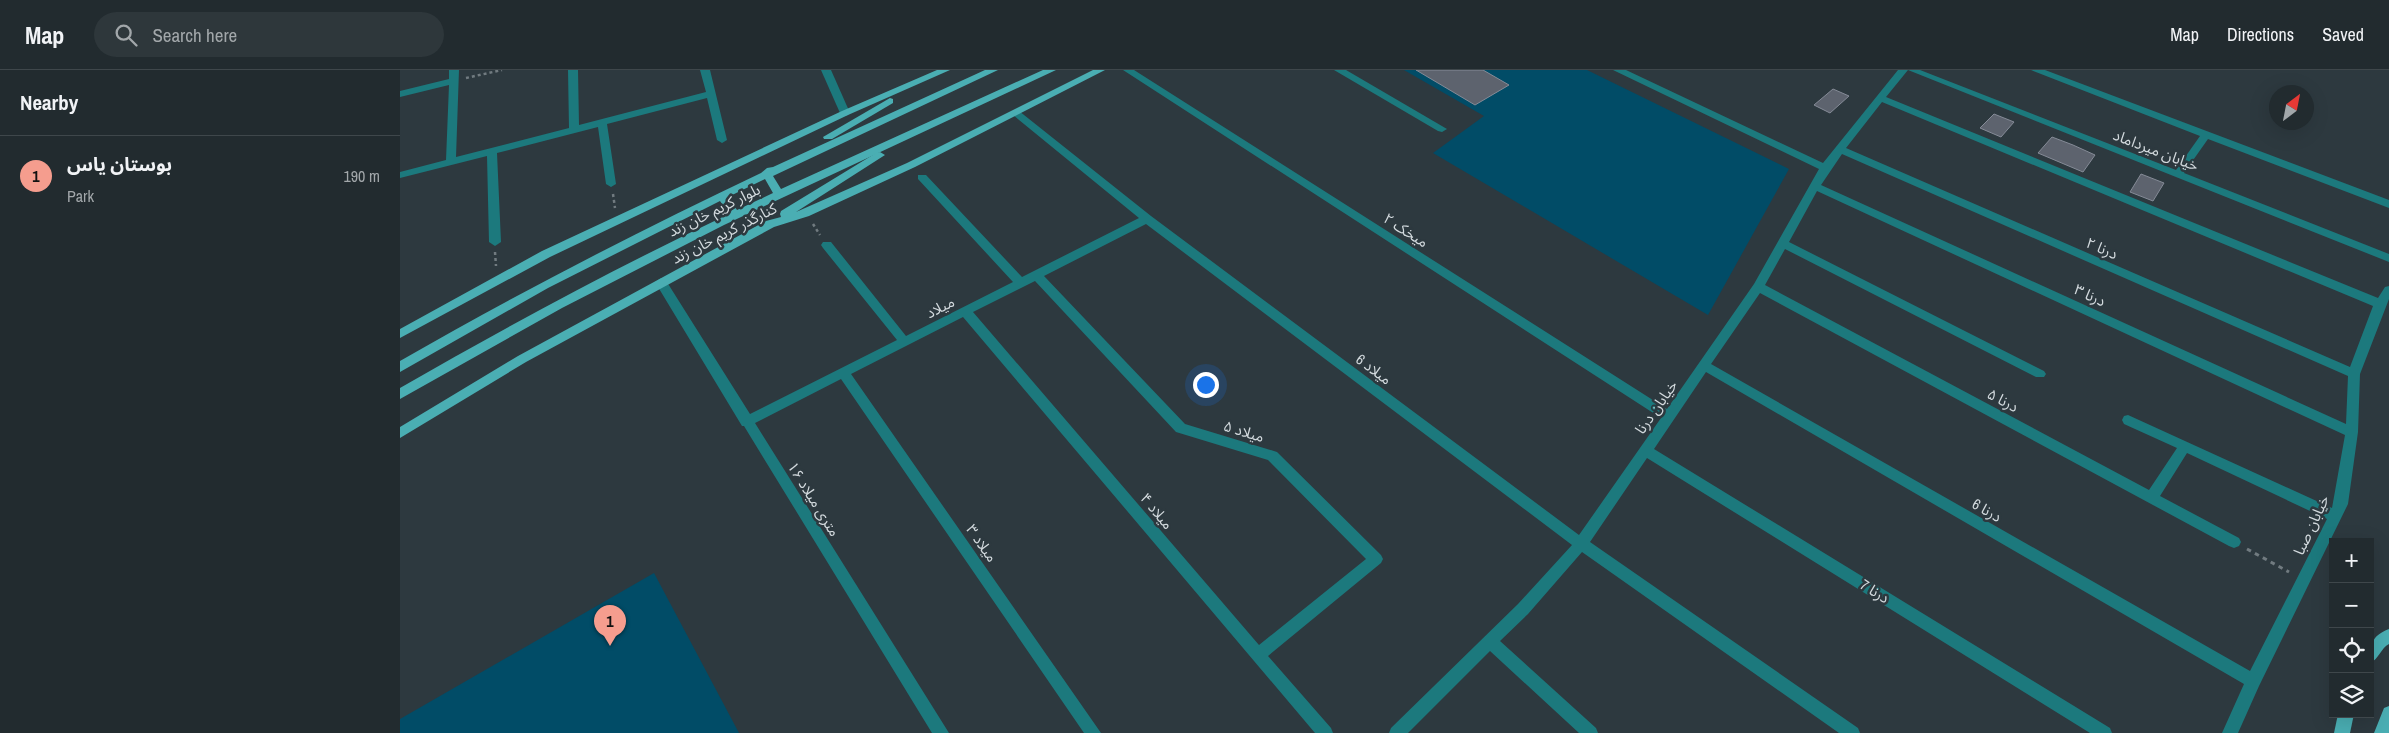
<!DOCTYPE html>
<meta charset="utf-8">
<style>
:root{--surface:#222b2f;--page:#2e373b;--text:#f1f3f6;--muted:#a2a7aa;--line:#3f474b;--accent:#f59d8e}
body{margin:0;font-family:"Archivo Narrow","Noto Sans Arabic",sans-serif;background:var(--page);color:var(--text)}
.controls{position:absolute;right:15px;bottom:15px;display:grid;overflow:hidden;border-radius:0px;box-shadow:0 5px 20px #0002}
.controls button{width:45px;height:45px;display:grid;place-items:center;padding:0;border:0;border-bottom:1px solid var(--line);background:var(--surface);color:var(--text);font:25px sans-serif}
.compass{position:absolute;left:1869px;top:15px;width:45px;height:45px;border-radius:50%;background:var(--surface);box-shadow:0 5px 20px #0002;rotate:32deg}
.you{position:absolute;left:805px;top:314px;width:18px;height:18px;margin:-12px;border:4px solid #fff;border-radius:50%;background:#1a73e8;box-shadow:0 0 0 8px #1a73e833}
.badge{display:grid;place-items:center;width:32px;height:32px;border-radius:50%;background:var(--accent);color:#111;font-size:16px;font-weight:700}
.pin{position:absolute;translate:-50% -41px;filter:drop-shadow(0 1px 2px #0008)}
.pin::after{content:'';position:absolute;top:26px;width:18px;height:15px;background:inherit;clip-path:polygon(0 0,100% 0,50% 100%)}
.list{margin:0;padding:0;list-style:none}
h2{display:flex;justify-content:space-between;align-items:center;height:65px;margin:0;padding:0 20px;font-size:21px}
h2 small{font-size:16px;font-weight:400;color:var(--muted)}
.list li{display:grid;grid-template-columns:32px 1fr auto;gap:15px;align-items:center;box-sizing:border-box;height:80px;padding:0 20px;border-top:1px solid var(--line)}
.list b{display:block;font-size:19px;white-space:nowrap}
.list p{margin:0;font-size:16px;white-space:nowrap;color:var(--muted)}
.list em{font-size:16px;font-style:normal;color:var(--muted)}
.icon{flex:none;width:28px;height:28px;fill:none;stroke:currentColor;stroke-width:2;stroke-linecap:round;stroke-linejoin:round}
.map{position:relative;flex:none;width:1989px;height:663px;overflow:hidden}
header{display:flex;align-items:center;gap:30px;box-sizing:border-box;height:70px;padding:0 25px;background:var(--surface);border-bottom:1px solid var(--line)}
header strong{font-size:24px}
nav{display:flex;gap:28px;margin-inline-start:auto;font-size:18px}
.search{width:350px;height:45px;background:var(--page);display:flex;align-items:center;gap:12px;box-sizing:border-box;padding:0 18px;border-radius:28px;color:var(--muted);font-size:19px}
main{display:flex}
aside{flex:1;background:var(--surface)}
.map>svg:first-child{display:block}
</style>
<header>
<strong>Map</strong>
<div class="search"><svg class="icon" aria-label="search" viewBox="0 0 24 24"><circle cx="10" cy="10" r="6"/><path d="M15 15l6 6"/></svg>Search here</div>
<nav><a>Map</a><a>Directions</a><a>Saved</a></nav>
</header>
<main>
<aside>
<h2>Nearby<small></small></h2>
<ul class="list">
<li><span class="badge">1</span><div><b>بوستان یاس</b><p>Park</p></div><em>190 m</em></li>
</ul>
</aside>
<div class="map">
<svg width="1989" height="663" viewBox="0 0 1989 663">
<rect width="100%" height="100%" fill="#2d393f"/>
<g fill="#014c67">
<path d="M1004,0H1187L1389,99L1308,245L1033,83L1084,46Z"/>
<path d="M254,503L339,663H0V649Z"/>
</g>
<g fill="#5d636e" stroke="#858b97">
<path d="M1016,0H1083L1109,15L1075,35Z"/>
<path d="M1433,19L1449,26L1430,43L1414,35Z"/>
<path d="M1594,44L1614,52L1601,67L1580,58Z"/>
<path d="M1652,67L1673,75L1695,85L1683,102L1638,83Z"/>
<path d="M1741,104L1764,113L1753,131L1730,122Z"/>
</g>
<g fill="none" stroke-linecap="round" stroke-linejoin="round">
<g stroke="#717b80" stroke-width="2.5" stroke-dasharray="3 3" stroke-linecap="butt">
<path d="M66,8L102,0"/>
<path d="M213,124L215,138"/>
<path d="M413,154L420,165"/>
<path d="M95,182L96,196"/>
</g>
<path stroke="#717b80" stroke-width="3" stroke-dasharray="4.5 4.5" stroke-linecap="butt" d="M1847,479L1889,502"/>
<g fill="#1c797d" fill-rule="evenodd">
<path d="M49,0H59L56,87L169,58L168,0H178L179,55L306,22L300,0H310L327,70L322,73L317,70L307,28L207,54L216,114L211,117L206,114L198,57L97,83L101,172L95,176L89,172L87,86L0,108V102L46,90L49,15L0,27V21L49,9Z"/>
<path d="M421,0H431L450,43L448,45L445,46L440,43Z"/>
<path d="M723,0H734L1267,339L1354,214L1419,99L1213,0H1226L1423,93L1498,0H1520L1776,100L1800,66L1631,0H1645L1989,130V138L1808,69L1784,103L1989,184V192L1508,0L1486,27L1978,228L1985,217L1989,216V229L1960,304L1958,362L1948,434L1859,616L1838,663H1822L1844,614L1306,302L1254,379L1710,658L1712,663H1690L1247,388L1190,472L1458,658L1460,663H1439L1182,482L1128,544L1100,571L1196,658L1198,663H1179L1090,581L1008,663H989L991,658L1118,534L1172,475L746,154L644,206L785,354L877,382L981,485L983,489L981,493L868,586L931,658L933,663H915L563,247L451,304L701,663H684L441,309L355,353L549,663H532L344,356H342L255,212L261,208L265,209L350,344L497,270L423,178L421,175L423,172H431L506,266L613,212L518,109V105H526L622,207L739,148L613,45V41H619L751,146L1179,465L1261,348ZM1482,32L1973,236L1950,297L1446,78ZM1442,84L1948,306L1946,354L1421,115ZM1417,121L1945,365L1932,438L1728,345L1724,346L1722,350L1724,354L1777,378L1749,420L1365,215L1385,179L1636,307H1644L1646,304L1644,301L1389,172ZM635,211L776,362L868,390L966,489L859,575L573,242ZM1360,223L1829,476L1834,478L1839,476L1841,472L1839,468L1760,426L1787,383L1927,449L1850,601L1311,294Z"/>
<path d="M934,0H946L1047,59L1042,62L1038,61Z"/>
</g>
<g fill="#4aaeb3" fill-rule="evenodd">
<path d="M537,0H550L448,45L150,187L0,268V259L142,181L442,41Z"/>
<path d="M585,0H598L373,106L381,119L643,0H656L324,155L162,238L0,329V318C108,256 217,197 329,144L320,131L148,218L0,302V291C118,223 239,161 361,103L367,98L373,97ZM365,109L373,123L337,140L328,127Z"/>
<path d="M693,0H705L515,97L409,146L374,157L126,292L0,368V357L118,286L366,151L381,147L380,144L381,141L476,83L480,82L485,85L396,142L507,93Z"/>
<path d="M490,28L493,29V33L432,69H424L423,67Z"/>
<path d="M1989,559V574C1981,578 1979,589 1970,593C1970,575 1971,566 1989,559Z"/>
<path d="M1989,636V663H1974L1984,638Z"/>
<path d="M1938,644H1954L1950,663H1934Z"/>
</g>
</g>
<g text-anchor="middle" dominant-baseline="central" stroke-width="5" stroke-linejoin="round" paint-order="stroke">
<g font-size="15" fill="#d3dade" stroke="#2d393f">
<text transform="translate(1756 80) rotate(21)">خیابان میرداماد</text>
<text transform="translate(314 140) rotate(-26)">بلوار کریم خان زند</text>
<text transform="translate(1006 160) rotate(33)">میخک ۲</text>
<text transform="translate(324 163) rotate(-27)">کنارگذر کریم خان زند</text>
<text transform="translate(1702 178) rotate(24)">درنا ۲</text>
<text transform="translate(1690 225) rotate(25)">درنا ۳</text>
<text transform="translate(540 237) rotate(-27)">میلاد</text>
<text transform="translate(974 299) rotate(37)">میلاد 6</text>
<text transform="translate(1603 330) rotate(28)">درنا ۵</text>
<text transform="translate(1256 337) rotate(-55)">خیابان درنا</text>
<text transform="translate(844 361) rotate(17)">میلاد ۵</text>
<text transform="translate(414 429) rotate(58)">۱۶ متری میلاد</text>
<text transform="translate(1587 440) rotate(30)">درنا 6</text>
<text transform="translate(757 441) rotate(50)">میلاد ۴</text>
<text transform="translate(1911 455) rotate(-65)">خیابان صبا</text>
<text transform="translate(582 473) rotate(55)">میلاد ۳</text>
<text transform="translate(1475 521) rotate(32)">درنا 7</text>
</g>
</g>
</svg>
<div class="controls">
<button>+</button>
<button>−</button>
<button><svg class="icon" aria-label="locate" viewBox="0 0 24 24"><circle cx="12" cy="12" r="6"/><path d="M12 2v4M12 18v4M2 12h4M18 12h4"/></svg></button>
<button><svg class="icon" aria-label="layers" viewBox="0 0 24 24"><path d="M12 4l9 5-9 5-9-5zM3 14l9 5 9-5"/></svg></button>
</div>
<svg class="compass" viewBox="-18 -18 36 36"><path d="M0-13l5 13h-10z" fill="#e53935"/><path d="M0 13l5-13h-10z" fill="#a2a7aa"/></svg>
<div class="you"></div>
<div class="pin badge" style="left:210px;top:576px">1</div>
</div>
</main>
